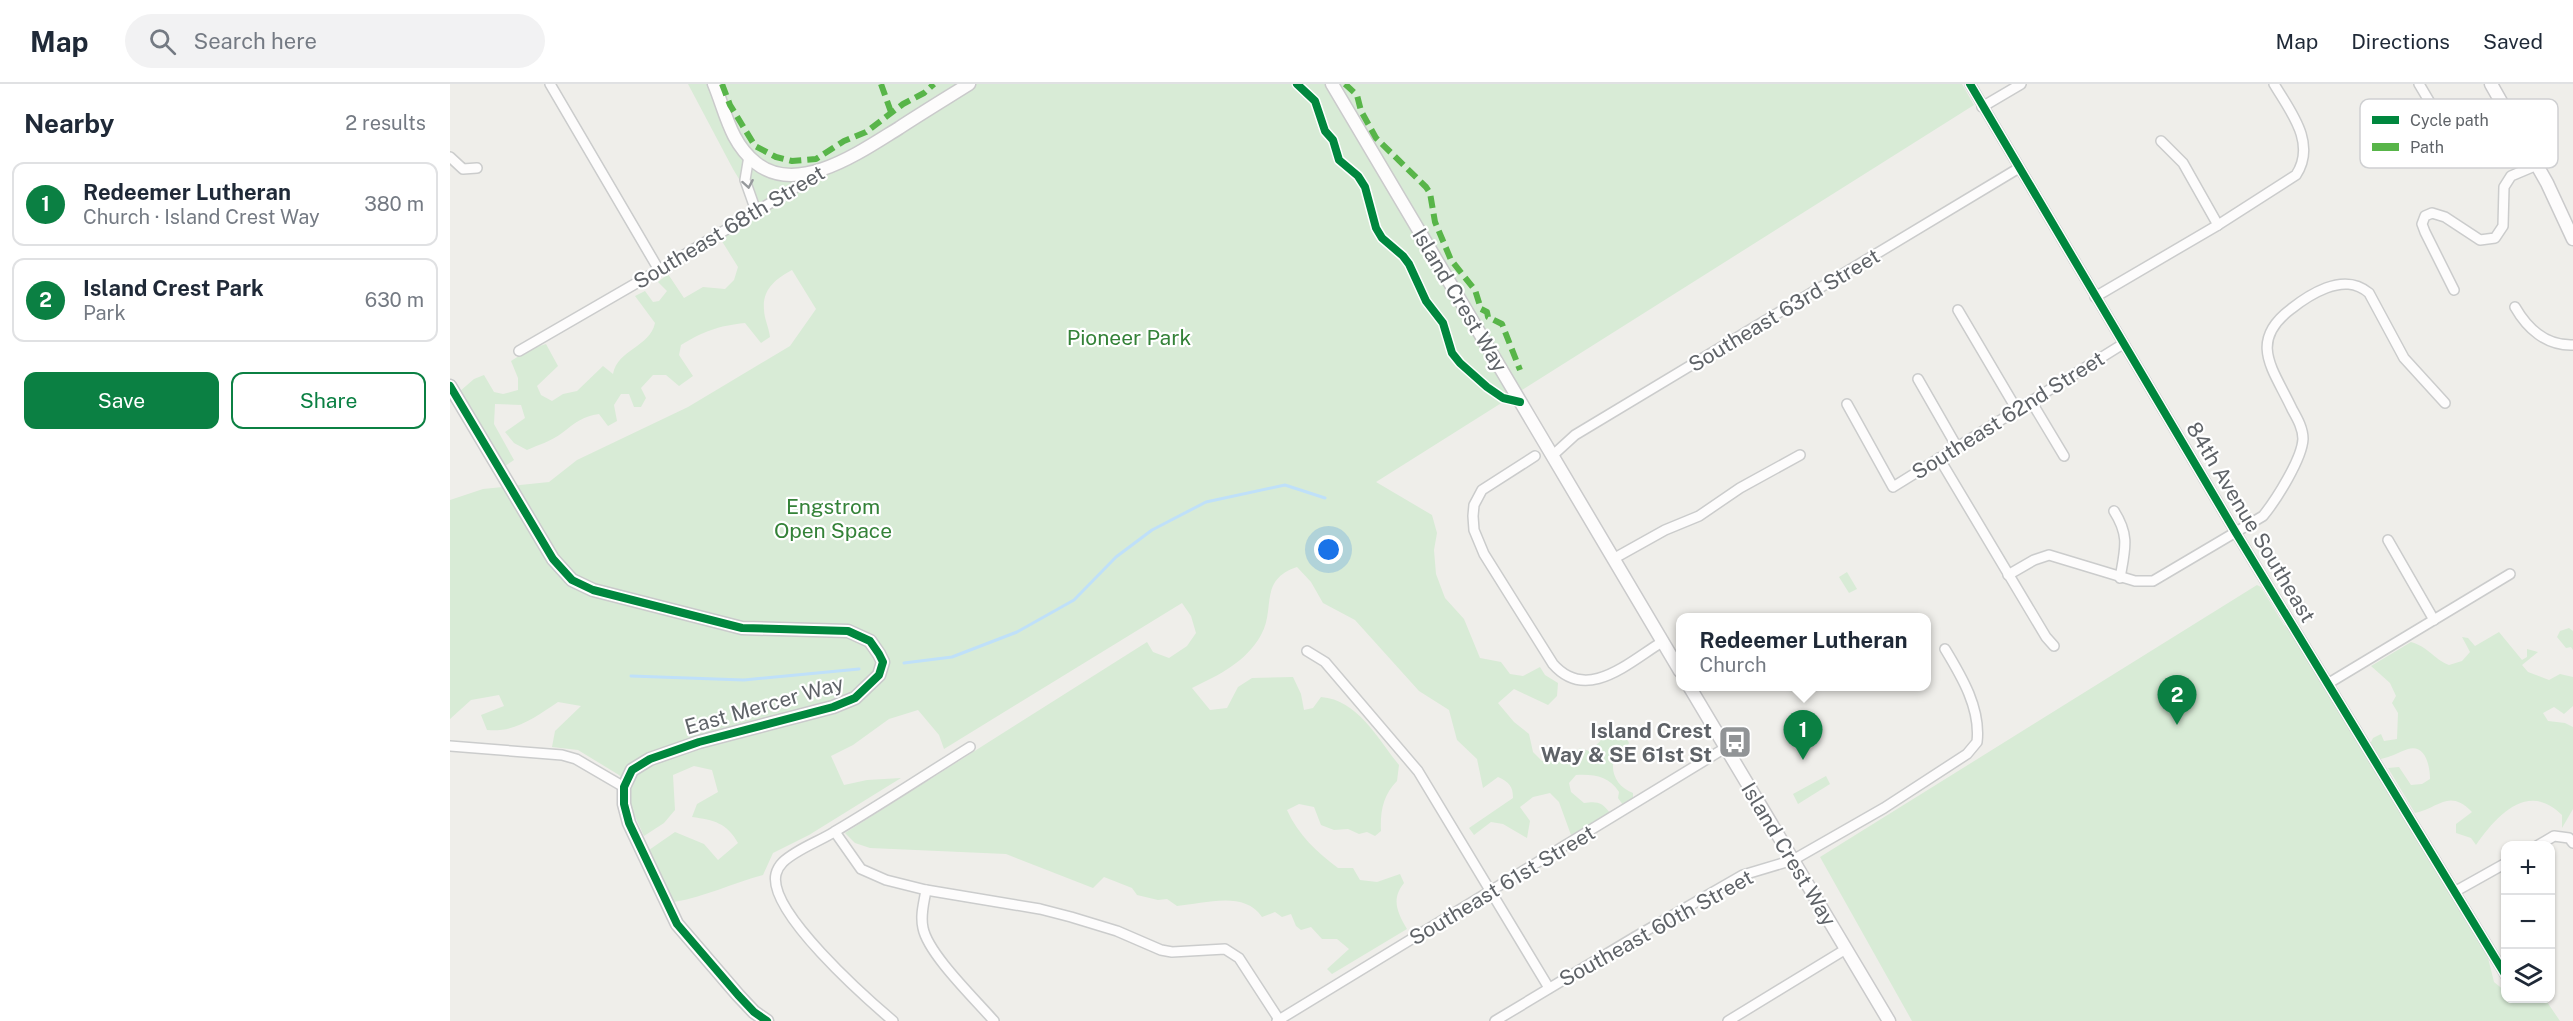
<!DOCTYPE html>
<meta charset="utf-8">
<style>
:root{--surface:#fff;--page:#f2f2f3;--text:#1f2937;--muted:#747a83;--line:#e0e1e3;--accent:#0b8043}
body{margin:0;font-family:"Public Sans",sans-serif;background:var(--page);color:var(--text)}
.controls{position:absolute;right:18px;bottom:18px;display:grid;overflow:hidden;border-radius:12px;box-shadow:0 2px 4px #0004}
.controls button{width:54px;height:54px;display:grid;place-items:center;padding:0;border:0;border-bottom:2px solid var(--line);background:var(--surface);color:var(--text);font:30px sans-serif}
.you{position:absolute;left:879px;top:466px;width:21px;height:21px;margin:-15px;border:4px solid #fff;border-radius:50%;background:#1a73e8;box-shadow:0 0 0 9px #1a73e833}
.badge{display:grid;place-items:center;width:39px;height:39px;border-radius:50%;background:var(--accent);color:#fff;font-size:20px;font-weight:700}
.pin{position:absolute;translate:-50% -50px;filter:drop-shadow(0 2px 3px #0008)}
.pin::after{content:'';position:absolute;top:32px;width:21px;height:18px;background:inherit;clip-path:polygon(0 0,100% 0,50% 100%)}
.popup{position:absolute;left:1226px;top:529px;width:255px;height:78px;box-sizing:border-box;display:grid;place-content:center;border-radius:12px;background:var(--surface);filter:drop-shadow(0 2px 4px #0005);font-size:20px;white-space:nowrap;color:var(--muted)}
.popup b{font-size:22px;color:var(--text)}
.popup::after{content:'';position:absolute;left:50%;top:100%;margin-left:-12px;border:12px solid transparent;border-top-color:var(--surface)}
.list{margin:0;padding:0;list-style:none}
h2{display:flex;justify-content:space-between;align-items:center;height:78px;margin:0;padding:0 24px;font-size:26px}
h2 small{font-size:20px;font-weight:400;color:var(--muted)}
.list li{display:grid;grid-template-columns:39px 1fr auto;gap:18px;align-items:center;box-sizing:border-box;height:84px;margin:0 12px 12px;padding:0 12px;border:2px solid var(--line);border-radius:12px}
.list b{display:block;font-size:22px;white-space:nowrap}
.list p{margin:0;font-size:20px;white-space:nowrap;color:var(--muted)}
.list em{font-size:20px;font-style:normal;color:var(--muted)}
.actions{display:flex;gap:12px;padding:18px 24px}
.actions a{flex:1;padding:14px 0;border:2px solid var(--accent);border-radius:12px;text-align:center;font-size:21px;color:var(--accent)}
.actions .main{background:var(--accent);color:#fff}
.icon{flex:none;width:33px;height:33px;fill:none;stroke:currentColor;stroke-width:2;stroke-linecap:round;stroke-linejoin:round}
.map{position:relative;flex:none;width:2123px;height:937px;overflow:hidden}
header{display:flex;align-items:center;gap:36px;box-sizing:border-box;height:84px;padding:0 30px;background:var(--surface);border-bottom:2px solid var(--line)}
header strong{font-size:28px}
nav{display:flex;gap:33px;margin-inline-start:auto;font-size:21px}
.search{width:420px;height:54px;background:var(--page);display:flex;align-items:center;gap:15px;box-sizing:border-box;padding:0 21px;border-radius:33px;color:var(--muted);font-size:22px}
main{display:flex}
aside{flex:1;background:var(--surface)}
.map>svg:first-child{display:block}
</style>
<header>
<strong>Map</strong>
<div class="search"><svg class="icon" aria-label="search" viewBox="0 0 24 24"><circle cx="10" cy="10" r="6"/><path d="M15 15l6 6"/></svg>Search here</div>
<nav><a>Map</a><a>Directions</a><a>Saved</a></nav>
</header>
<main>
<aside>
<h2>Nearby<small>2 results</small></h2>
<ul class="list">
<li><span class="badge">1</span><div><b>Redeemer Lutheran</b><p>Church · Island Crest Way</p></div><em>380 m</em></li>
<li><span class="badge">2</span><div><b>Island Crest Park</b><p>Park</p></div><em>630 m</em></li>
</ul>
<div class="actions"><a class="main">Save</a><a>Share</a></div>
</aside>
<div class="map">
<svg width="2123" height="937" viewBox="0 0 2123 937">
<rect width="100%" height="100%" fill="#efeeea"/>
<g fill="#d8ebd6">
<path d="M238,0H1512L1524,21L926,398L982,431L987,449L984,466L986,490L995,514L1014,535L1030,574L1051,578L1060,590L1073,592L1090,583L1095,591L1108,599L1107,612L1098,621L1064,605L1048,619L1064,638L1079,650L1083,668L1092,677H1115L1130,664L1139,667C1150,660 1149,655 1162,648L1175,651L1179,659L1172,675L1163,680C1162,693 1170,704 1183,709V715L1173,721L1168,714L1169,708C1159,692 1144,690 1126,691L1119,699L1121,708L1134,719C1147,717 1152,718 1160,729L1121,751L1109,718L1100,709L1083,713L1070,723L1080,737L1077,754L1053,740L1041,738L1024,751L1019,744L1063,714C1063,702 1059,698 1048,693L1033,704L1027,675L1007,656L999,626L969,607L905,536L873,519L861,498L847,483C808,496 826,525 811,551C796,578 769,591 742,604L760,626L777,624L788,603L802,594L843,593L851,610L854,626L863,624L871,613C908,616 927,654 949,681L947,697C933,711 930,728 931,747L925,752L917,748L909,750L898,745L884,746L871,741L864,723L849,720L837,726C848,751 867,768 888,784H903L910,796L927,798L950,790L954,799C941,815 947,828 957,845L882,890L877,885L899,865L887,855H872L861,843L851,846L846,842L841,830L832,833L825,828L812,833C794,806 754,820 727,822L717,815L708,816L687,811L682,804L654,793L643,804L556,770L420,764L405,759L395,749L697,558L703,568L719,574L737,562L746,549L741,532L732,519L494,665L489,651L468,626L439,635L403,661L381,672L394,701L417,696L451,694L359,751L323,769L313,791C282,799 255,813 224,818L199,766L225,748L254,760L268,776L288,759C277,739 264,736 242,733L247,720L268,708L262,686L244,682L223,691L225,726L214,739L194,752L181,724L180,702L169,691L128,666L102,663L105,647L131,622L108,618C85,633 65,649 37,646L31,631L54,622L49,611L21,616L0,635V416L33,405L99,398L127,376L238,323L340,262L366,225L342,186C327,194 312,205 314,225C314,234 319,244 320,253L311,259L295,239C268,242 254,247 231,261L229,271L243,292L229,302L216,291H203L191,304L196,314L191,323H184L179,310H171L164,321L167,337L158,342L149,330C133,332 125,339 112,349C102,357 88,361 77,366L64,359L55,348L75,334L71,321L45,320L44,340L64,376L55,382L9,308L24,295L34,291L44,308L53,310L68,306V294L61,277L80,265L96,260L108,282L87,302L91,311L102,317L113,310L127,307L153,282L163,290C168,265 200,263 205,239L185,212L195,207L203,218L209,217L217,207L208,198L218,190L234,214L253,203L275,205L284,196L288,183L270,154L310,130L283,85Z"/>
<path d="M1397,488L1407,505L1399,509L1389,493Z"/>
<path d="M1807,501L1811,503L1834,541L1839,545L2036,866L2044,898L2055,907L2056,914L2095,915L2110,937H1462L1370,773Z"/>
<path d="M2119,544L2123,547V566L2121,563L2116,564L2107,553L2110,547Z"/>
<path d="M2049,548L2072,576L2077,573V565L2088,568L2072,581L2078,588L2099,596L2110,590L2123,593V622L2114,630L2104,623L2093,629L2098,637L2115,639L2123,643V725L2112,744V731C2078,697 2047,731 2026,761L2021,754L2006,749V740L2022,728C1999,704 1989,724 1965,729L1938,684L1949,683L1961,701L1972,700L1980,695C1980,683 1976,660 1958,665C1949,668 1941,673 1931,675L1920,660L1923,654L1931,650L1934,657L1947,655L1948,629L1942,619L1946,612L1940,599L1921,582L1961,558C1979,563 1982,574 1999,581L2012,577L2020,568L2012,553L2018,554L2025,562Z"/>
<path d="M1376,692L1380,700L1348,720L1343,710Z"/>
</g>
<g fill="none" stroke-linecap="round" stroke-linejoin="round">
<g stroke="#bfe0f9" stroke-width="3">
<path d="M454,579L502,573L567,548L624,516L666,473L702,446L756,418L835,401L875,414"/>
<path d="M181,592L294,596L409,585"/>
</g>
<g stroke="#cbcccc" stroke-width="12">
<g id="street">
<path d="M100,0L209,186"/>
<path d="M1520,0L1786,449L2056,892"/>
<path d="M1969,0L1985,27"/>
<path d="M1532,23L1571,0"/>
<path d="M1711,57L1733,79L1768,141"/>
<path d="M299,72L295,96L306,127"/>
<path d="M0,73L13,85L27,84"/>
<path d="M2004,206L1975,148L1972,140L1975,132L1982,129L1995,133L2030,156L2045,154L2053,142L2054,103L2061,92L2087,81"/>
<path d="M1645,213L1768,141L1846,91C1867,59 1840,27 1824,0"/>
<path d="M2065,223C2077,244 2096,262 2123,261"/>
<path d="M1508,226L1567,326"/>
<path d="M69,267L209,186L342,106L365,89"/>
<path d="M1468,295L1507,363"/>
<path d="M1581,317L1614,372"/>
<path d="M1397,320L1443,403L1673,260"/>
<path d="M1085,372L1032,406L1024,421L1023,432L1024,446L1034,470L1103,580C1137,619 1179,578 1212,558"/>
<path d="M1102,372L1125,351L1569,84"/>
<path d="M1489,374L1596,553L1604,562"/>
<path d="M1664,427C1680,452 1675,465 1670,494"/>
<path d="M1938,456L1984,536"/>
<path d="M1163,475L1215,446L1249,432L1290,404L1350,371"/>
<path d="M1558,491L1584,476L1599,471L1685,497H1703L1813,432C1826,416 1852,375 1853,355C1853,344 1847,334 1842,325C1824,286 1797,258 1841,225C1851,217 1863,209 1876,204C1892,198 1906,198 1919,209L1954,274L1995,319"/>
<path d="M857,567L875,578L968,687L1099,904"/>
<path d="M1879,599L2060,490"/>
<path d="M0,662L112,671L126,675L174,703"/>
<path d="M385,748L411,785L436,796L476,806C474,819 470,831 473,844C478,870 526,916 544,937"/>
<path d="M2087,762L2104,752L2119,754L2123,759"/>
<path d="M476,806L590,825L621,833L667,847L711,866L722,868L775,865L789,874L830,937"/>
<path d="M2006,807L2056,779"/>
<path d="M443,937C416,914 317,827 326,790C327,786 330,781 333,778C347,765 368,758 384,748C430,721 475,691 520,663"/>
<path d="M827,937L1275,664"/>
<path d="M1045,937L1185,853L1293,791L1343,776L1434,724L1517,670L1527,658C1531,625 1512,593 1495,565"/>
<path d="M1278,937L1396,865"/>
</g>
</g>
<g stroke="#cacacb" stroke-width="15">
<g id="secondary">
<path d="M264,0C276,29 280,58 306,79C348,113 413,66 449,44C472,29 495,15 519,0"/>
<path d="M882,0L1230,587"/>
<path d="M2041,0L2097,99L2123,155"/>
<path d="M0,302L103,475L122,496L143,506L292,544L398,547L420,557L429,570L433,578L429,591L405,614L383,623L249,658L200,675L182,686L174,703V720L179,739L227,840L288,911L304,928L317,937"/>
<path d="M1239,602L1439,937"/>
</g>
</g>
<use href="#street" stroke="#fdfcfc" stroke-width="9"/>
<use href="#secondary" stroke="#fdfcfc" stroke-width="12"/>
<g stroke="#58b549" stroke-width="6" stroke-dasharray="12 6" stroke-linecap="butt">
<path d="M272,0L280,21L305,62L326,73L342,77L366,75L394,57L416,48L453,20L474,9L484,0"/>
<path d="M431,0L441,28"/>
<path d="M895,0L907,11L911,27L926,54L976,103L980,109L985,138L1001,176L1025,206L1031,225L1037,228L1038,233L1052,240L1070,286"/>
</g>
<g stroke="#fff" stroke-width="11">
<g id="cycleway">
<path d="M847,0L865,17L875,47L883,56L889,76L908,92L915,103L926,144L932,154L953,172L959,180L976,217L993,239L1002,269L1010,279L1037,303L1053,314L1070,318"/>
<path d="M1520,0L1786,449L2056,892"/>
<path d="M0,302L103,475L122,496L143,506L292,544L398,547L420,557L429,570L433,578L429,591L405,614L383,623L249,658L200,675L182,686L174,703V720L179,739L227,840L288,911L304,928L317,937"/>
</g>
</g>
<use href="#cycleway" stroke="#00873e" stroke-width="8"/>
</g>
<defs><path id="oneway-chevron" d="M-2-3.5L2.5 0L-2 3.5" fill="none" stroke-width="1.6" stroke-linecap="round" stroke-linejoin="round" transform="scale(1.5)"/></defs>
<use stroke="#96999c" href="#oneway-chevron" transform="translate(298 100) rotate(80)"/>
<defs>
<g id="bus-square" transform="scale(1.725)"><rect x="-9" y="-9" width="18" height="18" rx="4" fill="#919496" stroke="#fff"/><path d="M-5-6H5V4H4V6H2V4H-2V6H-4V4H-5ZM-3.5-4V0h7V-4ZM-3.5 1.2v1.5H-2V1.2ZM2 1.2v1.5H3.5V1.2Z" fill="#fff"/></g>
</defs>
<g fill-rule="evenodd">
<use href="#bus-square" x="1285" y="658"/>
</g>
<g text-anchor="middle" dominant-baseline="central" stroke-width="4.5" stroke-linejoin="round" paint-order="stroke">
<g font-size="21" fill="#5f6368" stroke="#fff">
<text transform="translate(279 143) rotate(-31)">Southeast 68th Street</text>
<text transform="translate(1010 216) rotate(59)">Island Crest Way</text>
<text transform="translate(1334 226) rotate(-31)">Southeast 63rd Street</text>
<text transform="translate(1558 331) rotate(-32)">Southeast 62nd Street</text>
<text transform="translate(1801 438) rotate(59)">84th Avenue Southeast</text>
<text transform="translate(314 621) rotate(-16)">East Mercer Way</text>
<text transform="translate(1339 770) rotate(59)">Island Crest Way</text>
<text transform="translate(1052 801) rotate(-31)">Southeast 61st Street</text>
<text transform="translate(1206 844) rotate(-29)">Southeast 60th Street</text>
</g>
<g font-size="21" fill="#348238" stroke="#fff">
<text x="679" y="253">Pioneer Park</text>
<text x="383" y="422">Engstrom<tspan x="383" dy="24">Open Space</tspan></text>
</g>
<g font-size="21" font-weight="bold" fill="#5f6368" stroke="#fff" text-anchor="end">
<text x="1262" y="646">Island Crest<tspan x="1262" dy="24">Way &amp; SE 61st St</tspan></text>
</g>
</g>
<rect x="1910" y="15" width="198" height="69" rx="9" fill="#fff" stroke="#cfd0d2" stroke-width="1.5"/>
<rect x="1922" y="32" width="27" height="8" fill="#00873e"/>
<rect x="1922" y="59" width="27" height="8" fill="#58b549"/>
<g font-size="16" fill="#5f6368">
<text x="1960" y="42">Cycle path</text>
<text x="1960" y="69">Path</text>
</g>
</svg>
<div class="controls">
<button>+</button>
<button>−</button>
<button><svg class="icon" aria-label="layers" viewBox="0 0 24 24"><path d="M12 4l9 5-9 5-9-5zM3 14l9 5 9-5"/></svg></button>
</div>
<div class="you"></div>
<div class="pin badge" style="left:1353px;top:676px">1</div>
<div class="popup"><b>Redeemer Lutheran</b>Church</div>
<div class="pin badge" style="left:1727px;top:641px">2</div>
</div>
</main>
